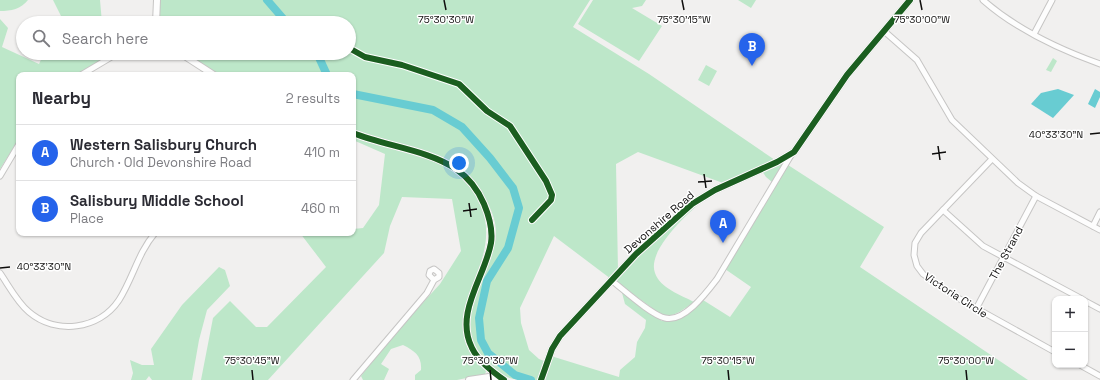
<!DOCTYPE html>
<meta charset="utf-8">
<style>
:root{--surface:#fff;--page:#f7f7f7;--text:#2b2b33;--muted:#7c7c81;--line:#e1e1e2;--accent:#2563eb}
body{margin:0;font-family:"Space Grotesk",sans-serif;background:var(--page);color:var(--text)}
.controls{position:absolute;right:12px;bottom:12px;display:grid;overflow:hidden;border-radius:8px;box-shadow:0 1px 3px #0004}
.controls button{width:36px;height:36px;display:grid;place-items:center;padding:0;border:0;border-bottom:1px solid var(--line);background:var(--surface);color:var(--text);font:20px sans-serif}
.you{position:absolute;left:459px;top:163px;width:14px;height:14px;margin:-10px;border:3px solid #fff;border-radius:50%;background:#1a73e8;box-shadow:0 0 0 6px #1a73e833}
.badge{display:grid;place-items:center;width:26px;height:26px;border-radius:50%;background:var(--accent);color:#fff;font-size:13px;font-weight:700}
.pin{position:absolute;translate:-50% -33px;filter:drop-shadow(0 1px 2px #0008)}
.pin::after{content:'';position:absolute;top:21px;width:14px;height:12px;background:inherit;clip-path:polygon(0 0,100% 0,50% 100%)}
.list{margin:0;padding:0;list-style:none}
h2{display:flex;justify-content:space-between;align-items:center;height:52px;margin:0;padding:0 16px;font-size:17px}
h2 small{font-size:13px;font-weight:400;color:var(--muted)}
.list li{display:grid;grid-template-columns:26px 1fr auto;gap:12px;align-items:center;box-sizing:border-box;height:56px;padding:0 16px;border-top:1px solid var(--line)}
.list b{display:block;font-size:15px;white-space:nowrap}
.list p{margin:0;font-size:13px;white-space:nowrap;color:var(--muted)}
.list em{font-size:13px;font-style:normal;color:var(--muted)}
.icon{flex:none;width:22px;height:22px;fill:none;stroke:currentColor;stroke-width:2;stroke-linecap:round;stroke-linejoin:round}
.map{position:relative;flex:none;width:1100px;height:380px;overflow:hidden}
.search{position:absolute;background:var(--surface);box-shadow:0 1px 3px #0004;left:16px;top:16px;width:340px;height:44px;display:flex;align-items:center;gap:10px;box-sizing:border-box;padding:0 14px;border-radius:22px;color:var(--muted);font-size:15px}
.panel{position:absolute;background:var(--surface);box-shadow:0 1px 3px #0004;left:16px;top:72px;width:340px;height:164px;border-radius:8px}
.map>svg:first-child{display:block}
</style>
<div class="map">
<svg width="1100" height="380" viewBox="0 0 1100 380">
<rect width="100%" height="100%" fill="#f1f0ef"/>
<g fill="#bde7c9">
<path d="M0,0H28C21,9 11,11 0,11Z"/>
<path d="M53,0H100L102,23H58L61,16Z"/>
<path d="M159,0H590L573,27L649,74L775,160L723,183L638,152L616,164L618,271L611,279L554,236L520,308L521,323L529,350L539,359L544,361L538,380C508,380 506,380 484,359C457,332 475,294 487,263C491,254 496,244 496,234C497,214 482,191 470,177C448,150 386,144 353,130V75H223L209,69L185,53H349V23H159Z"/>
<path d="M593,0H646L642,6L632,8L662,26L639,61L578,24Z"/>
<path d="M738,0H756L751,8Z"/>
<path d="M0,19L8,28L2,47L39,64L44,53H113L76,75H19V139L0,169Z"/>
<path d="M1053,58L1057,61L1051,72L1046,70Z"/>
<path d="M706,65L717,71L709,86L698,80Z"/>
<path d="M353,135C367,141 381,146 396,150C420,157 443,162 463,177C471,184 478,195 481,205C501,258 456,289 466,340C468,352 479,361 487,369L485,374L457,380H415V375L421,370C422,356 415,351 403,345L391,349L381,364L389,369L384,380H363L361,376L397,331L440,284L461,251L452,199L402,197L390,226L384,253L268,380H201L213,318L230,301L256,327H267L326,267L300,233H353V229L363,228L379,205L385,154L353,140Z"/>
<path d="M784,163L772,182L766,177L762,171Z"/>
<path d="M788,165L884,227L860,267L1028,380H544L551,356L619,377L620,370L635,357L637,342L645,328L646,320L625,304L621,289L662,321L680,319L703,300L730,317L751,287L725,269Z"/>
<path d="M711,194C693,208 646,249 655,273C660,288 681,295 694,302C684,309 675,317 663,316L618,283L617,278C645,247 676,217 711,194Z"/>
<path d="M219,267L225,270L230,286L207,310L199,340L192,380H152L149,376L146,380H131L133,373L130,360L142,365H154L151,349L182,305Z"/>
</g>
<g fill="#68ccd2">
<path d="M1058,89L1074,95L1053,118L1031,104L1041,93Z"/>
<path d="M1095,89L1100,92V97L1095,108L1088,104Z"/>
</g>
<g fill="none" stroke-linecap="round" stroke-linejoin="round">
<g stroke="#68ccd2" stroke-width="8">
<path d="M267,0L287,23"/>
<path d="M317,53L327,75"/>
<path d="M353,94L433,110L462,127L490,158L513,188L519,208L508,248L487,281L479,318L481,340L488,353L515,375L531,380"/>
</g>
<g stroke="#c6c5c4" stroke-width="7">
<g id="minor">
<path d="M983,0C1016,29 1058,49 1100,64"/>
<path d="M884,31L917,60L952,120L1018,183L1036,196L1100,230"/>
<path d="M1034,34L1052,0"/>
<path d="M81,75L118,53"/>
<path d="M992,159L921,233L915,243L914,255L917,266L923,274L956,297L1055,352"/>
<path d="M0,176L19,144"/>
<path d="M943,210L983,246L1082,299"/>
<path d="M1093,226L1100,212"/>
<path d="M0,273C9,286 17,302 29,312C56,335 99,330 119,300C133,278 138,253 155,233"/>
<path d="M611,280C624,290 651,315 665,318C684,323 707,292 717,279L793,152"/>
<path d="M1085,301L1100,309"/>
<path d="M976,309L1036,196"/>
<path d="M1080,365L1100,376"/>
<path d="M353,380L427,293L434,280L439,277V273L434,269L430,271L429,275L434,280"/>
</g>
</g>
<g stroke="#c6c5c4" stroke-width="8">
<g id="tertiary">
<path d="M156,23L157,0"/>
<path d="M180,53L214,75"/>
<path d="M353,133C385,146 428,150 456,169C469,178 478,190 484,204C489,216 493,230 491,243C485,277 454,313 472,348C478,361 493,372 504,380"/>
<path d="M469,380L489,377L500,380"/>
<path d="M541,380L552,349L560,336L636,254L692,204L715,190L777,162L794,152L847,75L910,0"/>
</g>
</g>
<use href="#minor" stroke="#fdfdfd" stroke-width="5"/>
<use href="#tertiary" stroke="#fdfdfd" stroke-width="6"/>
<g stroke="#fff" stroke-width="8">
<g id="cycleway">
<path d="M349,48L365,57L402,65L459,84L487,111L510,126L546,181L552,195L551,200L532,220"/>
<path d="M353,133C385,146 428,150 456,169C469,178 478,190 484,204C489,216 493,230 491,243C485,277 454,313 472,348C478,361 493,372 504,380"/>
<path d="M541,380L552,349L560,336L636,254L692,204L715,190L777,162L794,152L847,75L910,0"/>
</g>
</g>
<use href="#cycleway" stroke="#1b5e20" stroke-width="6"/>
</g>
<path fill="none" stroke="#0f0e0d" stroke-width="1.5" d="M444,0L446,10M682,0L684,10M920,0L922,10M1090,134L1100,133M938,146L940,160M932,154L946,152M704,174L706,188M698,182L712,181M469,203L471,217M463,211L477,209M0,268L10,267M252,370L253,380M490,370L491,380M728,370L729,380M966,370L967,380"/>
<g text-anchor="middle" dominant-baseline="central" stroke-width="3" stroke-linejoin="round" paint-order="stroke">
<g font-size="11" fill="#0f0e0d" stroke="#fff">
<text transform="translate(659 222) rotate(-41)">Devonshire Road</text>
<text transform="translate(1006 253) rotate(-62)">The Strand</text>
<text transform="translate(956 295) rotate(33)">Victoria Circle</text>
</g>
</g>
<g font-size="10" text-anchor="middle" fill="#0f0e0d" stroke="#fff" stroke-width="3" stroke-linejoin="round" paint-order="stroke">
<text x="446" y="23">75°30'30"W</text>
<text x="684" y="23">75°30'15"W</text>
<text x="922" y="23">75°30'00"W</text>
<text x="1056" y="138">40°33'30"N</text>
<text x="44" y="270">40°33'30"N</text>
<text x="252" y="364">75°30'45"W</text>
<text x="490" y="364">75°30'30"W</text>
<text x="728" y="364">75°30'15"W</text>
<text x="966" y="364">75°30'00"W</text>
</g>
</svg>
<div class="controls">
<button>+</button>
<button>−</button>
</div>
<div class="you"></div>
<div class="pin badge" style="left:723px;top:243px">A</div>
<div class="pin badge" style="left:752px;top:66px">B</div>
<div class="search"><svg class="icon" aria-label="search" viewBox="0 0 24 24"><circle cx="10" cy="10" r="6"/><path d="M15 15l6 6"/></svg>Search here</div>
<section class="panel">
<h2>Nearby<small>2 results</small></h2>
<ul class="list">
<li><span class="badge">A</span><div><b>Western Salisbury Church</b><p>Church · Old Devonshire Road</p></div><em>410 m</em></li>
<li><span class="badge">B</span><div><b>Salisbury Middle School</b><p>Place</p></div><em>460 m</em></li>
</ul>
</section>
</div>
